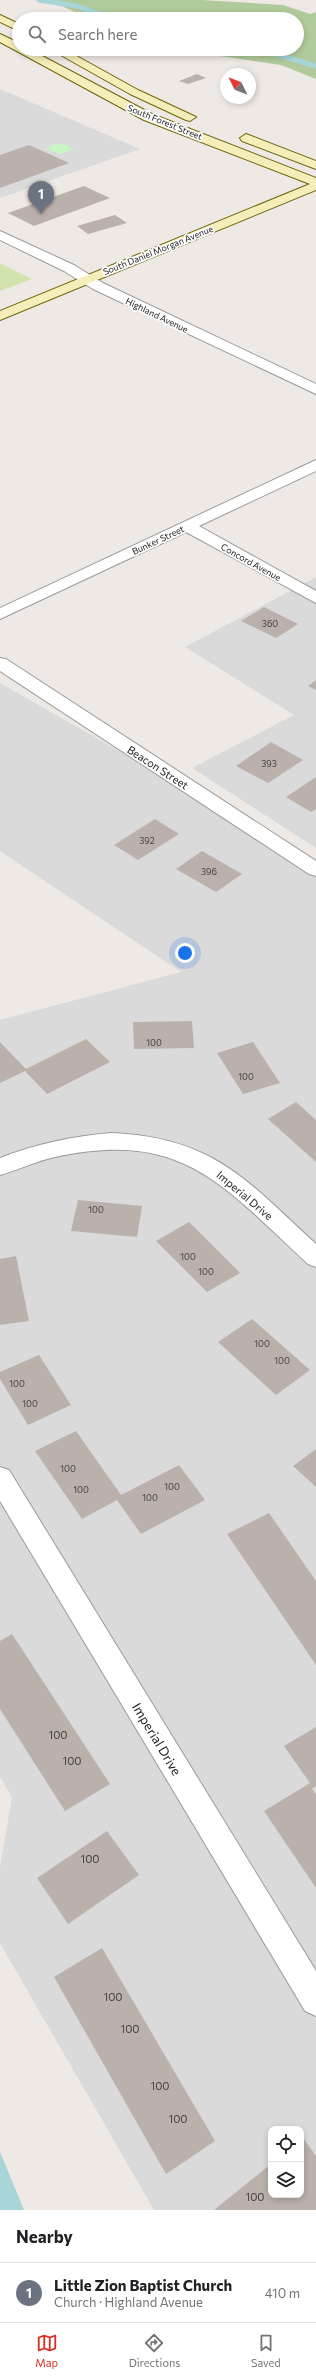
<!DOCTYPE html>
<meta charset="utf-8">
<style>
:root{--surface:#fff;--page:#f6f6f6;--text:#202124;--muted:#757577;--line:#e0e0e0;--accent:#d93025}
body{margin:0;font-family:Commissioner,sans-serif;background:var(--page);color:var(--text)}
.controls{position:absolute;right:12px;bottom:12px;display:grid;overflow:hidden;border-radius:8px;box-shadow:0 2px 6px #0003}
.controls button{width:36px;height:36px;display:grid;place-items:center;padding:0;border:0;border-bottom:1px solid var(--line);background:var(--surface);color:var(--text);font:20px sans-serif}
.compass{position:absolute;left:220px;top:68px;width:36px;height:36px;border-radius:50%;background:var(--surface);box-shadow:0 2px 6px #0003;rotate:313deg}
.you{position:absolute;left:185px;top:953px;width:14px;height:14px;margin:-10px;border:3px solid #fff;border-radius:50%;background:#1a73e8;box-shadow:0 0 0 6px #1a73e833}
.badge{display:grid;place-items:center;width:26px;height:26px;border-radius:50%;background:var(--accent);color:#fff;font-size:13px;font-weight:700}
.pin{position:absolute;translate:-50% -33px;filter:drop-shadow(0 1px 2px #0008)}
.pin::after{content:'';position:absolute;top:21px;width:14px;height:12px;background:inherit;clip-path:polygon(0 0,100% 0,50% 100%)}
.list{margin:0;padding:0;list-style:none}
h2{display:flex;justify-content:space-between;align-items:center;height:52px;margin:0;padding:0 16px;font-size:17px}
h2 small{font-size:13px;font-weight:400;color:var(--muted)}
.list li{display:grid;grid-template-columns:26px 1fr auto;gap:12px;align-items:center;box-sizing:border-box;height:60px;padding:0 16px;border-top:1px solid var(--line)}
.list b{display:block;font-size:15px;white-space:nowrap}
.list p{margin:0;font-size:13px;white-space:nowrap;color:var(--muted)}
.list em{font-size:13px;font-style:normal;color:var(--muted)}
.icon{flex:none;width:22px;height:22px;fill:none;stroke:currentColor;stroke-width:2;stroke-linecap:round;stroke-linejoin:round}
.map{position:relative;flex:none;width:316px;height:2210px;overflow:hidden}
.search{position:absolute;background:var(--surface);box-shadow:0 2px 6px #0003;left:12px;right:12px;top:12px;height:44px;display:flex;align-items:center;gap:10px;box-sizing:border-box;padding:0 14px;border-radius:22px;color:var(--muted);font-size:15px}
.sheet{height:112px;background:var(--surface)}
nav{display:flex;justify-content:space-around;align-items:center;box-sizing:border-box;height:56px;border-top:1px solid var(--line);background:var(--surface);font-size:11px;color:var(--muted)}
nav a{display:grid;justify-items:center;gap:2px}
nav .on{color:var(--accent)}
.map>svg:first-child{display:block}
</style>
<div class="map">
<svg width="316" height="2210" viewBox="0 0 316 2210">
<rect width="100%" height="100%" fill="#eee9e4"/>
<g fill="#dbdada" fill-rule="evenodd">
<path d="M0,89L140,149L0,198Z"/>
<path d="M316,577V848L192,768L294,715L185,647Z"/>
<path d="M0,683L316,863V2210H154L0,1943V1867L12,1797L0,1777V1020L181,972L0,851ZM271,2129H301V2195H271Z"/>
</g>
<path fill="#d1e4ad" d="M0,263L32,279L0,291Z"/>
<path fill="#b1ca9b" d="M48,0H202L283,5L310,14L316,12V79L281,65L171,49H297V19H91Z"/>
<path fill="#c7f5c3" d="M64,144L74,149L60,154L47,149L52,145Z"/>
<path fill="#a7d5d8" d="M0,2152L24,2210H0Z"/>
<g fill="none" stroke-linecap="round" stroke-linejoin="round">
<g stroke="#a7d5d8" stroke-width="5">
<path d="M39,0L77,6L114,19"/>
<path d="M258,49L316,66"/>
</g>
</g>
<g fill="#bab1ad">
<path d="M197,74L206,78L188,84L179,81Z"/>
<path d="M29,145L69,163L0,188V155Z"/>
<path d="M84,186L110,198L34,226L8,213Z"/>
<path d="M115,215L127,223L88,234L77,226Z"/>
<path d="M264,607L298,624L276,638L241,621Z"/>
<path d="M316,680V690L308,686Z"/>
<path d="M271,742L303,760L268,783L236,766Z"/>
<path d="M316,777V809L311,812L286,797Z"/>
<path d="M155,819L179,834L138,860L114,845Z"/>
<path d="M202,851L242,874L216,892L176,869Z"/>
<path d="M192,1021L194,1048L134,1049L133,1022Z"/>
<path d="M86,1039L110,1062L47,1094L25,1071L0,1083V1042L26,1069Z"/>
<path d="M253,1042L280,1083L243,1094L217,1053Z"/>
<path d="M296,1102L316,1120V1162L268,1119Z"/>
<path d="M78,1200L142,1206L137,1237L71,1231Z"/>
<path d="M189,1222L240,1273L207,1292L156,1241Z"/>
<path d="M16,1256L29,1321L0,1325V1259Z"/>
<path d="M252,1319L310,1370L276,1395L218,1342Z"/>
<path d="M39,1355L71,1405L28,1425L0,1379V1372Z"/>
<path d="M76,1431L121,1495L179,1465L205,1500L141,1534L117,1500L82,1519L35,1451Z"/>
<path d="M316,1449V1487L293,1466Z"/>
<path d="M269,1513L316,1581V1665L227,1534Z"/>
<path d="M12,1634L110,1784L65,1811L0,1709V1641Z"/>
<path d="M316,1727V1786L312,1789L316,1794V1888L264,1811L310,1783L284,1746Z"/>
<path d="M107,1831L139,1875L68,1924L37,1878Z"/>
<path d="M102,1948L215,2141L166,2174L54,1977Z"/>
<path d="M303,2138L316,2156V2210H214L271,2164V2195H301V2140Z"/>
</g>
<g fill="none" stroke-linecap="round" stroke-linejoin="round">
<g stroke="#9a9a9a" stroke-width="2">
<g id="street">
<path d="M0,231L74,265L103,283L316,384V394L93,289L64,271L0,240Z"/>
<path d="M316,460V471L199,526L316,591V603L186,532L0,619V608Z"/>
<path d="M0,658L6,659L316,861V876L309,874L0,671Z"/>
<path d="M112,1133C214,1138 245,1179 316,1244V1267L308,1264C222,1185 183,1129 55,1157C36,1161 18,1170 0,1175V1158C36,1144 73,1136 112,1133Z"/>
<path d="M0,1467L9,1470L316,1971V2016L305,2011L0,1501Z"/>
</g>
</g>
<g stroke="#6c660c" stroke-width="2">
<g id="secondary">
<path d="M0,15L19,24V31L0,22Z"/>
<path d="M0,34L19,43V49H29L152,114L316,178V190L0,320V311L310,184L144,120L0,42Z"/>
<path d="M50,49H64L138,90L196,117L190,121L186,120L130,94Z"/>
<path d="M246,134L316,161V169L242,141L240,138Z"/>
</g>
</g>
<use href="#street" fill="#fff" fill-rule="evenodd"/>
<use href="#secondary" fill="#f5eebb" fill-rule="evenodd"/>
</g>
<g text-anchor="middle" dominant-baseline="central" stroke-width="3.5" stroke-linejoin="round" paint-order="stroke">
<g font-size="9" fill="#1d1d1d" stroke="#fff">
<text transform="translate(165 122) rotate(22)">South Forest Street</text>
<text transform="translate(158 250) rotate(-22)">South Daniel Morgan Avenue</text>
<text transform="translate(157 315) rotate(26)">Highland Avenue</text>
<text transform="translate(158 540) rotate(-25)">Bunker Street</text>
<text transform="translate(251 562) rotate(29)">Concord Avenue</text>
</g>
<g font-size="9" fill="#444241">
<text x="270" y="623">360</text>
<text x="269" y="763">393</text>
<text x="147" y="840">392</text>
<text x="209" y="871">396</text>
<text x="154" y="1042">100</text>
<text x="246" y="1076">100</text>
<text x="96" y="1209">100</text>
<text x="188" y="1256">100</text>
<text x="206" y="1271">100</text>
<text x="262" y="1343">100</text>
<text x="282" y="1360">100</text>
<text x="17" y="1383">100</text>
<text x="30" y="1403">100</text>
<text x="68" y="1468">100</text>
<text x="172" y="1486">100</text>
<text x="81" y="1489">100</text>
<text x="150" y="1497">100</text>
</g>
<g font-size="11" fill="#1d1d1d" stroke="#fff">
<text transform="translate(158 767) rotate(33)">Beacon Street</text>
<text transform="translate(245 1195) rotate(40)">Imperial Drive</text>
</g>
<g font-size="11" fill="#444241">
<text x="58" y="1734">100</text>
<text x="72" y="1760">100</text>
<text x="90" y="1858">100</text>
<text x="113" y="1996">100</text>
<text x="130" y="2028">100</text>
<text x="160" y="2085">100</text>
<text x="178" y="2118">100</text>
<text x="255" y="2196">100</text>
</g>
<g font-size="13" fill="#1d1d1d" stroke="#fff">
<text transform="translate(157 1739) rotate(59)">Imperial Drive</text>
</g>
</g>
</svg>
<div class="controls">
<button><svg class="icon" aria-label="locate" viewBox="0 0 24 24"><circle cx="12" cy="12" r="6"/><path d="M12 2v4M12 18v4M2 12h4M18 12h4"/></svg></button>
<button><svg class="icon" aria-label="layers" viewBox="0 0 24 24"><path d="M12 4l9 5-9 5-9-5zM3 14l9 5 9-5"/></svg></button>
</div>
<svg class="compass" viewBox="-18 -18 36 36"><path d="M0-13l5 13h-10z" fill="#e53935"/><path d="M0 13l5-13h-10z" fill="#757577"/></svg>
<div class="you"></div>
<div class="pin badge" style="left:41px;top:214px;background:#6b7280">1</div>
<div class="search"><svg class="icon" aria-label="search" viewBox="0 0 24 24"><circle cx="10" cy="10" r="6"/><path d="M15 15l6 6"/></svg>Search here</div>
</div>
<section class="sheet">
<h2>Nearby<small></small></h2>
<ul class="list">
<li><span class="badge" style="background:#6b7280">1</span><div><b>Little Zion Baptist Church</b><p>Church · Highland Avenue</p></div><em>410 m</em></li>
</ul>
</section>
<nav>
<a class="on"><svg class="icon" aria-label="map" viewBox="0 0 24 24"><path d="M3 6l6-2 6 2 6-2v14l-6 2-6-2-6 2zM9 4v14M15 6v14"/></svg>Map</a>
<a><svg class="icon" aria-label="directions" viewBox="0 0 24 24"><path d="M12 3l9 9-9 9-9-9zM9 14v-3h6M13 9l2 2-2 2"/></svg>Directions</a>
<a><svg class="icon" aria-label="saved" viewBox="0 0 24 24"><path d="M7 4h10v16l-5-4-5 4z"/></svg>Saved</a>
</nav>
